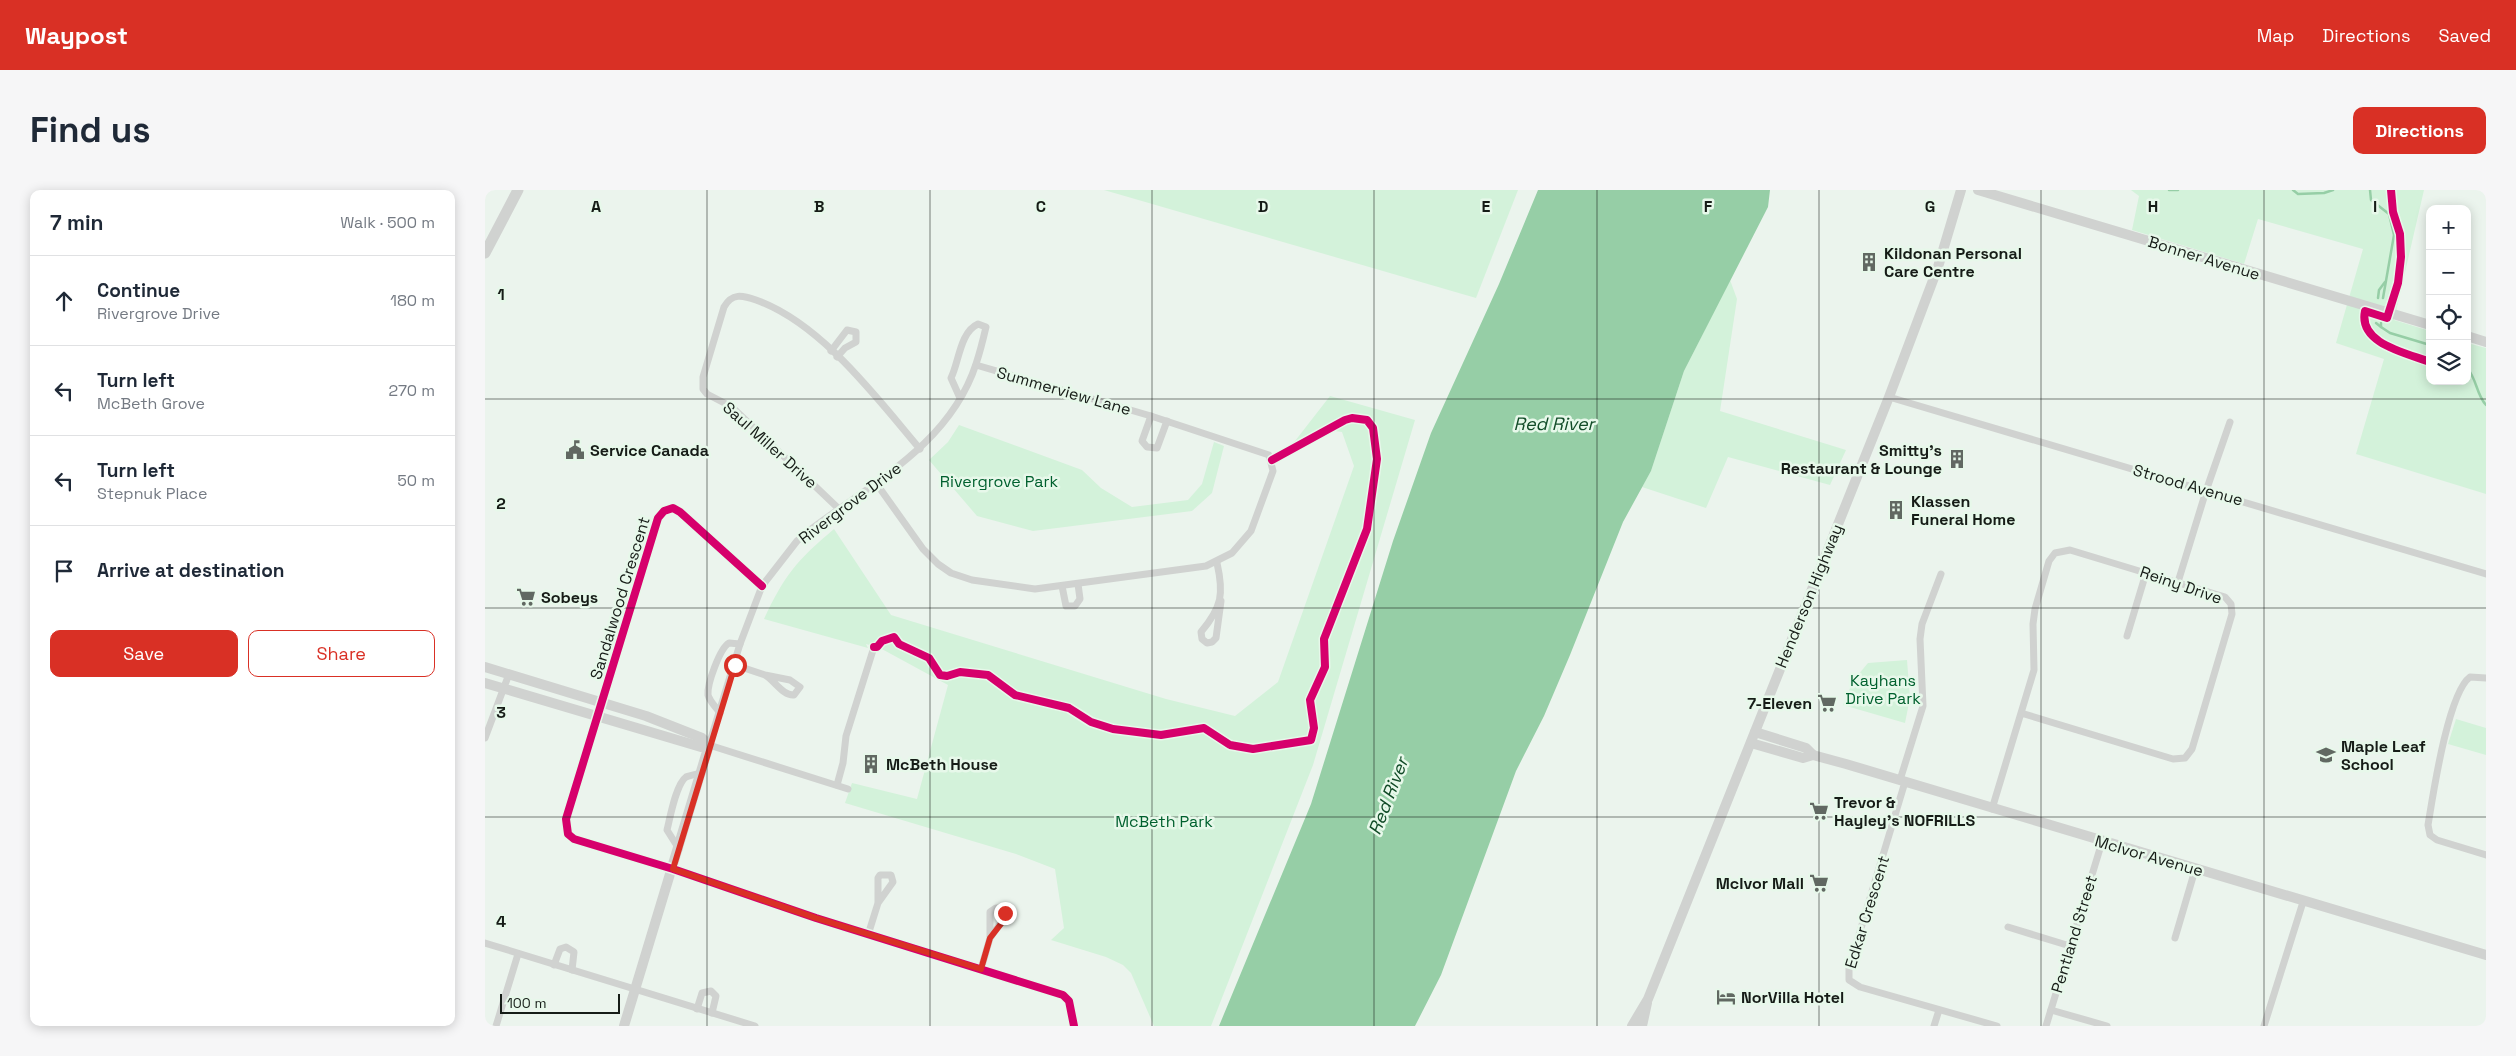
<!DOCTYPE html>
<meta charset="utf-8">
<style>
:root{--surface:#fff;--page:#f6f6f7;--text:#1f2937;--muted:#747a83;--line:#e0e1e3;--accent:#d93025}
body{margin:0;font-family:"Space Grotesk",sans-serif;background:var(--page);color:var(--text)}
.controls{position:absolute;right:15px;top:15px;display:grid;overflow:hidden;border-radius:10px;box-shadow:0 2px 12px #0003}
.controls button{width:45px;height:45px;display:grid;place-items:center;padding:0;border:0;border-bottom:1px solid var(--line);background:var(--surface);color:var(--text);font:25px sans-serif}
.scale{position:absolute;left:15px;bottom:12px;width:120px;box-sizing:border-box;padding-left:5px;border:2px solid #161c17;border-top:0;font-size:14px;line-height:18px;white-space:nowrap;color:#161c17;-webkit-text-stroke:4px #e7f8ea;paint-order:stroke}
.stop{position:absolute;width:15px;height:15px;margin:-11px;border:4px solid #d93025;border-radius:50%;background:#fff}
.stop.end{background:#d93025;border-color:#fff;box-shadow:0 1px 5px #0008}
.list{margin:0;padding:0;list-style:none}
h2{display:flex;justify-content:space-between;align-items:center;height:65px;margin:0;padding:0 20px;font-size:21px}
h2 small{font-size:16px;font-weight:400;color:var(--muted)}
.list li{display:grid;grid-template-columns:32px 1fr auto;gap:15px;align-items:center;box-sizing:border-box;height:90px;padding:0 20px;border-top:1px solid var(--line)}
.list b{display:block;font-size:19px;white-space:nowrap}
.list p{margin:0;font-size:16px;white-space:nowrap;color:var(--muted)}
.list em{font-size:16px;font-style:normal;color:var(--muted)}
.actions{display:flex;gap:10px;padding:15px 20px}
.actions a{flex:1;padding:11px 0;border:1px solid var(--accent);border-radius:10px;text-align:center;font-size:18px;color:var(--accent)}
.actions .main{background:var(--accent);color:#fff}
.icon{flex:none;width:28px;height:28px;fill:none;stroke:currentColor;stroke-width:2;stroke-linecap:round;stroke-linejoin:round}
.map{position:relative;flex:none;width:2001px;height:836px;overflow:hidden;border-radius:10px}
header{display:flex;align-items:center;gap:30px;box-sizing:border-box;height:70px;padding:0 25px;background:var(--accent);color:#fff}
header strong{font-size:24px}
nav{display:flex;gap:28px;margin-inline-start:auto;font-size:18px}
.intro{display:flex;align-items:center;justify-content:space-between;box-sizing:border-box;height:120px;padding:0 30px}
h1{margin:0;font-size:35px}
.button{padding:12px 22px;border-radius:10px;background:var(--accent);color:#fff;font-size:18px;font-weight:700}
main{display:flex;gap:30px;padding:0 30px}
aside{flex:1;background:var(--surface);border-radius:10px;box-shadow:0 2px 12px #0003}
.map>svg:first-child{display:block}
</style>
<header>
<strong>Waypost</strong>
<nav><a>Map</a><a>Directions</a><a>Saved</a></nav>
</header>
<div class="intro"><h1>Find us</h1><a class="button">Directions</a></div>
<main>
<aside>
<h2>7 min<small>Walk · 500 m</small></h2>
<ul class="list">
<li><svg class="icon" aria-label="ahead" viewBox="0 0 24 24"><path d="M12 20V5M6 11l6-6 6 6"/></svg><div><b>Continue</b><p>Rivergrove Drive</p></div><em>180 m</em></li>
<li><svg class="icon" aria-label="left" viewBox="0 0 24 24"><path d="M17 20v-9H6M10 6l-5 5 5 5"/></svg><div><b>Turn left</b><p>McBeth Grove</p></div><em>270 m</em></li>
<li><svg class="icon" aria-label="left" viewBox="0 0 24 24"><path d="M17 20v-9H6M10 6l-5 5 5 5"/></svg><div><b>Turn left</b><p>Stepnuk Place</p></div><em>50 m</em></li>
<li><svg class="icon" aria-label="arrive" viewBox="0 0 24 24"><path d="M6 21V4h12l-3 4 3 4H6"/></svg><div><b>Arrive at destination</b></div></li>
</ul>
<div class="actions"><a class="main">Save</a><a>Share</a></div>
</aside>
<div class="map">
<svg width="2001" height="836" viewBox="0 0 2001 836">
<rect width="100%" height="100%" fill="#ebf4ed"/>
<g fill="#d3f2da">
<path d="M619,0H1033L991,108Z"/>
<path d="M1646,0H1939L1909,130L1945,141V191H1982V153L2001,158V304L1871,264L1899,169L1851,153L1878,59L1773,29L1759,74L1647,40L1654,6Z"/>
<path d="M1245,90L1252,109L1235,221L1361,260L1345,295L1243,267L1221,318L1157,297L1166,281L1199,181Z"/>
<path d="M845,206L930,230L828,575L726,836H669L646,783L638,775L621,767L566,750L579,738L570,679L531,664L360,613L367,593L432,609L463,495L395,458L381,454L383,458L279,429C299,386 312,370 349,339L406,425L681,509L750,526L793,492L869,276L857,242L850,241L792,269L790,266L810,251Z"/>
<path d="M474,235L597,280L616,298L647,317L703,310L717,294L729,252L739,256L727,303L707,321L548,341L492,326L444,270L463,252Z"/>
<path d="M1422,470L1425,508L1420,533L1358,515L1368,491L1383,473Z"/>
<path d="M1971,529L2001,538V565L1963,554Z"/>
</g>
<path fill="#96cea6" d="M1053,0H1285L1283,17L1199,181L1166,281L1138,332L1085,465L1059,526L1031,581L956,785L930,836H734L826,614L908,351L946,243L1014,94Z"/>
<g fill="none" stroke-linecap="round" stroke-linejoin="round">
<g stroke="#96cea6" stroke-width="2.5">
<path d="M1684,0H1693"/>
<path d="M1808,0L1813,4L1839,3L1848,0"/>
<path d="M1885,0L1886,10L1904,24L1909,45L1898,108"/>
<path d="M1893,108L1894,100L1900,92"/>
<path d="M1891,133L1896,137"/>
<path d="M1896,133V137L1905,143L1945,155"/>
<path d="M1982,178C1992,189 1991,204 2001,215"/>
</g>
<g stroke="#d0d2d0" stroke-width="7">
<path d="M346,161L362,140L371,142V152L360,158L352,167"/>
<path d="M1404,207L2001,384"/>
<path d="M666,226L657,251L662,257L672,258L682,231"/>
<path d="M391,293L438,359L453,374L466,383L487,390L550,399L721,376L747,363L766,341L788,281L784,265L666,226L491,175"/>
<path d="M353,318L247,217L222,204L218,199V187L239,117C247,103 257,105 271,110C336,133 391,207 435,259"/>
<path d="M732,373C739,404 737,417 716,442L717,449L722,453L727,452L731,448L736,411"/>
<path d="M1693,392L1721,301L1745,232"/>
<path d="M277,396L195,322L188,318L179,321L173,328L81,629L83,644L89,649L188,679L331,728L578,805L584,811L589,836"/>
<path d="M577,396L581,416H590L595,409L593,394"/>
<path d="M1642,446L1661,383"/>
<path d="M250,475L280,485L305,490L315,497L309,505C298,506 290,491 280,485"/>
<path d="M2001,488L1985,487C1963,503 1948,605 1943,635L1945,645L1952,650L2001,665"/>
<path d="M235,523C231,517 225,512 223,505C222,494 235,458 244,453L255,454"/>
<path d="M0,548L24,484"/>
<path d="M1415,590L1438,516L1435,449L1437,434L1456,384"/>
<path d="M1420,592L1364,778V790L1375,797L1512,836"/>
<path d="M352,595L358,573L361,546L389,457"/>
<path d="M363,599L224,555L255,454L277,396L312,351L325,340C387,293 465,254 491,174C495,162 498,150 501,137L493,134C475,142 474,172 466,188L475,208"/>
<path d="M1507,619L1510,609L1549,480L1548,434L1550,419L1564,371L1570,363L1585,360L1740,407L1746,414L1747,424L1707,559L1700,568L1688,569L1536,523"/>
<path d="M194,659L182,640C185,628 191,594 201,587C205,585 212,584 217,583"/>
<path d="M1523,737L1585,756"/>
<path d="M383,745L393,713V688L395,685H406L408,692L393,713"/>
<path d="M1690,748L1710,680"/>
<path d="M0,753L270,836"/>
<path d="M69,775L75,759L81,757L89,762L87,780"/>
<path d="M496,779L505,748L520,727L517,718H511L505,722V748"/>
<path d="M212,819L217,803L226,801L231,806L227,823"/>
<path d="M1566,820L1622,836"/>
<path d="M11,836L33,764"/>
<path d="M1449,836L1454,820"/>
<path d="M1561,836L1617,652"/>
<path d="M1779,836L1818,712"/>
</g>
<g stroke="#d0d2d0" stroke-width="10">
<path d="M1493,0L1945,135"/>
<path d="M1982,146L2001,152"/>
<path d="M0,477L161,526L217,548L224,555"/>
<path d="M0,493L216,557L224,555"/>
<path d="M1270,542L1321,558L1328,565"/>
<path d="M1266,553L1318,568L1328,565L1361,574L2001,765"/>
<path d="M139,836L224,555"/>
<path d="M1147,836L1163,809L1183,759L1404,207L1453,77L1476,0"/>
<path d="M1157,836L1162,813"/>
</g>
<path stroke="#d0d2d0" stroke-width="11" d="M0,63L33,0"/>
<g stroke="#e7f8ea" stroke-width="11">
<g id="cycleway">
<path d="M1906,0L1908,22L1915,44L1916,67L1913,93L1902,128L1880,121C1873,154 1922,163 1945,172"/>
<path d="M277,396L195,322L188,318L179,321L173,328L81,629L83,644L89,649L188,679L331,728L578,805L584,811L589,836"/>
<path d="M389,457H392L397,451L409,447L414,454L444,468L455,485L462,486L475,482L503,485L530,505L584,518L606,532L628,539L676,545L719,538L745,555L768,559L826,550L829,538L825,510L840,477L839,449L882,339L892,269L888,238L882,230L867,228L860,230L787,270"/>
</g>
</g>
<use href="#cycleway" stroke="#d6006c" stroke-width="8"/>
</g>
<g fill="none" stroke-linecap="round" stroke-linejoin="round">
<path stroke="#d93025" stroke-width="6" d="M250,475L188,679L331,728L496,779L505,748L519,730L520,723"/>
</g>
<path fill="none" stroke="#161c17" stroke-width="1" stroke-opacity="0.55" d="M222,0V836M445,0V836M667,0V836M889,0V836M1112,0V836M1334,0V836M1556,0V836M1779,0V836M0,209H2001M0,418H2001M0,627H2001"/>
<defs>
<g id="building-bare" transform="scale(1.5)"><path d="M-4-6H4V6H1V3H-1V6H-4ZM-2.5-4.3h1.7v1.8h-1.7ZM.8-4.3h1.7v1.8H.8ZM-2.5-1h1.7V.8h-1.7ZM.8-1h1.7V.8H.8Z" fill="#616862" stroke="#e7f8ea" stroke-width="2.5" paint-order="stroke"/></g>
<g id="civic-bare" transform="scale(1.5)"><path d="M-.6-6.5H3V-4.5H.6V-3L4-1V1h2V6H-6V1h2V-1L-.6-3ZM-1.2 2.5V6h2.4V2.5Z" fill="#616862" stroke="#e7f8ea" stroke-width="2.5" paint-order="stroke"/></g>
<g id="supermarket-bare" transform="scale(1.5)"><path d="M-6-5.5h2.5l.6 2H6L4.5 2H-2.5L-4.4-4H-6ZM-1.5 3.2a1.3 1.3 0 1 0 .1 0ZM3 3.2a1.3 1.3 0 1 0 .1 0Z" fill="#616862" stroke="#e7f8ea" stroke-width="2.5" paint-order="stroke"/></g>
<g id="school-bare" transform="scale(1.5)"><path d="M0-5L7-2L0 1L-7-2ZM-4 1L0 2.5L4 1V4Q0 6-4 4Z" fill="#616862" stroke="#e7f8ea" stroke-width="2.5" paint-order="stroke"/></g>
<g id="hotel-bare" transform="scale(1.5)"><path d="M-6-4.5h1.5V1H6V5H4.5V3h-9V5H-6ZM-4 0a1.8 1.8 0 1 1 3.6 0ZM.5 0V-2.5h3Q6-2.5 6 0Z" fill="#616862" stroke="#e7f8ea" stroke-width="2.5" paint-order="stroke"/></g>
</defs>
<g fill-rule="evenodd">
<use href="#building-bare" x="1384" y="72"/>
<use href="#civic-bare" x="90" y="260"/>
<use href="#building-bare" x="1472" y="269"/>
<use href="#building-bare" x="1411" y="320"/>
<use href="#supermarket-bare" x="41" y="407"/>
<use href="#supermarket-bare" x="1342" y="513"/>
<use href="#school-bare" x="1841" y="565"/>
<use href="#building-bare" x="386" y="574"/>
<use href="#supermarket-bare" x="1334" y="621"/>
<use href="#supermarket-bare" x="1334" y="693"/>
<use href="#hotel-bare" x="1241" y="807"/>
</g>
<g text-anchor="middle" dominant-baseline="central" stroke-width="5" stroke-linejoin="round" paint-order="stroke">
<g font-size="16" font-weight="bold" fill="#161c17" stroke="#e7f8ea" text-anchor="start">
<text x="1399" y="63">Kildonan Personal<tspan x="1399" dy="18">Care Centre</tspan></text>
<text x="105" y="260">Service Canada</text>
<text x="1457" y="260" text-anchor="end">Smitty's<tspan x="1457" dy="18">Restaurant &amp; Lounge</tspan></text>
<text x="1426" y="311">Klassen<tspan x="1426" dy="18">Funeral Home</tspan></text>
<text x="56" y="407">Sobeys</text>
<text x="1327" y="513" text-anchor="end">7-Eleven</text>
<text x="1856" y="556">Maple Leaf<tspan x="1856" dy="18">School</tspan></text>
<text x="401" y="574">McBeth House</text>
<text x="1349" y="612">Trevor &amp;<tspan x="1349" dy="18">Hayley's NOFRILLS</tspan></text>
<text x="1319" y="693" text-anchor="end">McIvor Mall</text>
<text x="1256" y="807">NorVilla Hotel</text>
</g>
<g font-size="16" fill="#161c17" stroke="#e7f8ea">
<text transform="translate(1719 68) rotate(17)">Bonner Avenue</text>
<text transform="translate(579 201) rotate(16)">Summerview Lane</text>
<text transform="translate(285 255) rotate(42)">Saul Miller Drive</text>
<text transform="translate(1703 295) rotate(16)">Strood Avenue</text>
<text transform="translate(365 313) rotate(-37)">Rivergrove Drive</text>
<text transform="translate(1696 395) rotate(19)">Reiny Drive</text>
<text transform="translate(1324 406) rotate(-68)">Henderson Highway</text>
<text transform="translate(135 408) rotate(-73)">Sandalwood Crescent</text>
<text transform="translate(1664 666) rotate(16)">McIvor Avenue</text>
<text transform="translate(1382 722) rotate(-73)">Edkar Crescent</text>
<text transform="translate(1589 744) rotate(-73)">Pentland Street</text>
</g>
<g font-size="16" fill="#00602e" stroke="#e7f8ea">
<text x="514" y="291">Rivergrove Park</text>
<text x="1398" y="490">Kayhans<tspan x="1398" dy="18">Drive Park</tspan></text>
<text x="679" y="631">McBeth Park</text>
</g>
<g font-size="18" font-style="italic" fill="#114b27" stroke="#e7f8ea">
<text x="1069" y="233">Red River</text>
<text transform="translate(903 606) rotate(-69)">Red River</text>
</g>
</g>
<g font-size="16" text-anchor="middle" font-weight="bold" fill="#161c17" stroke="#e7f8ea" stroke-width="5" stroke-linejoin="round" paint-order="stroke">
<text x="111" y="22">A</text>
<text x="334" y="22">B</text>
<text x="556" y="22">C</text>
<text x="778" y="22">D</text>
<text x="1001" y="22">E</text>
<text x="1223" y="22">F</text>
<text x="1445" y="22">G</text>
<text x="1668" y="22">H</text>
<text x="1890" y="22">I</text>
<text x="16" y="110">1</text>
<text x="16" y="319">2</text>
<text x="16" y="528">3</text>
<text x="16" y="737">4</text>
</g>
</svg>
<div class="controls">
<button>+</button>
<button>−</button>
<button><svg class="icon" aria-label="locate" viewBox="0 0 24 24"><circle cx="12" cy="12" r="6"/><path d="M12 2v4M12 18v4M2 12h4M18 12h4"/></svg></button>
<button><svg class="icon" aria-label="layers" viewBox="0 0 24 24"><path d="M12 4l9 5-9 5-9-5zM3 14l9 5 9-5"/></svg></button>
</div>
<div class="scale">100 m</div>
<div class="stop" style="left:250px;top:475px"></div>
<div class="stop end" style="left:520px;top:723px"></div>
</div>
</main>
